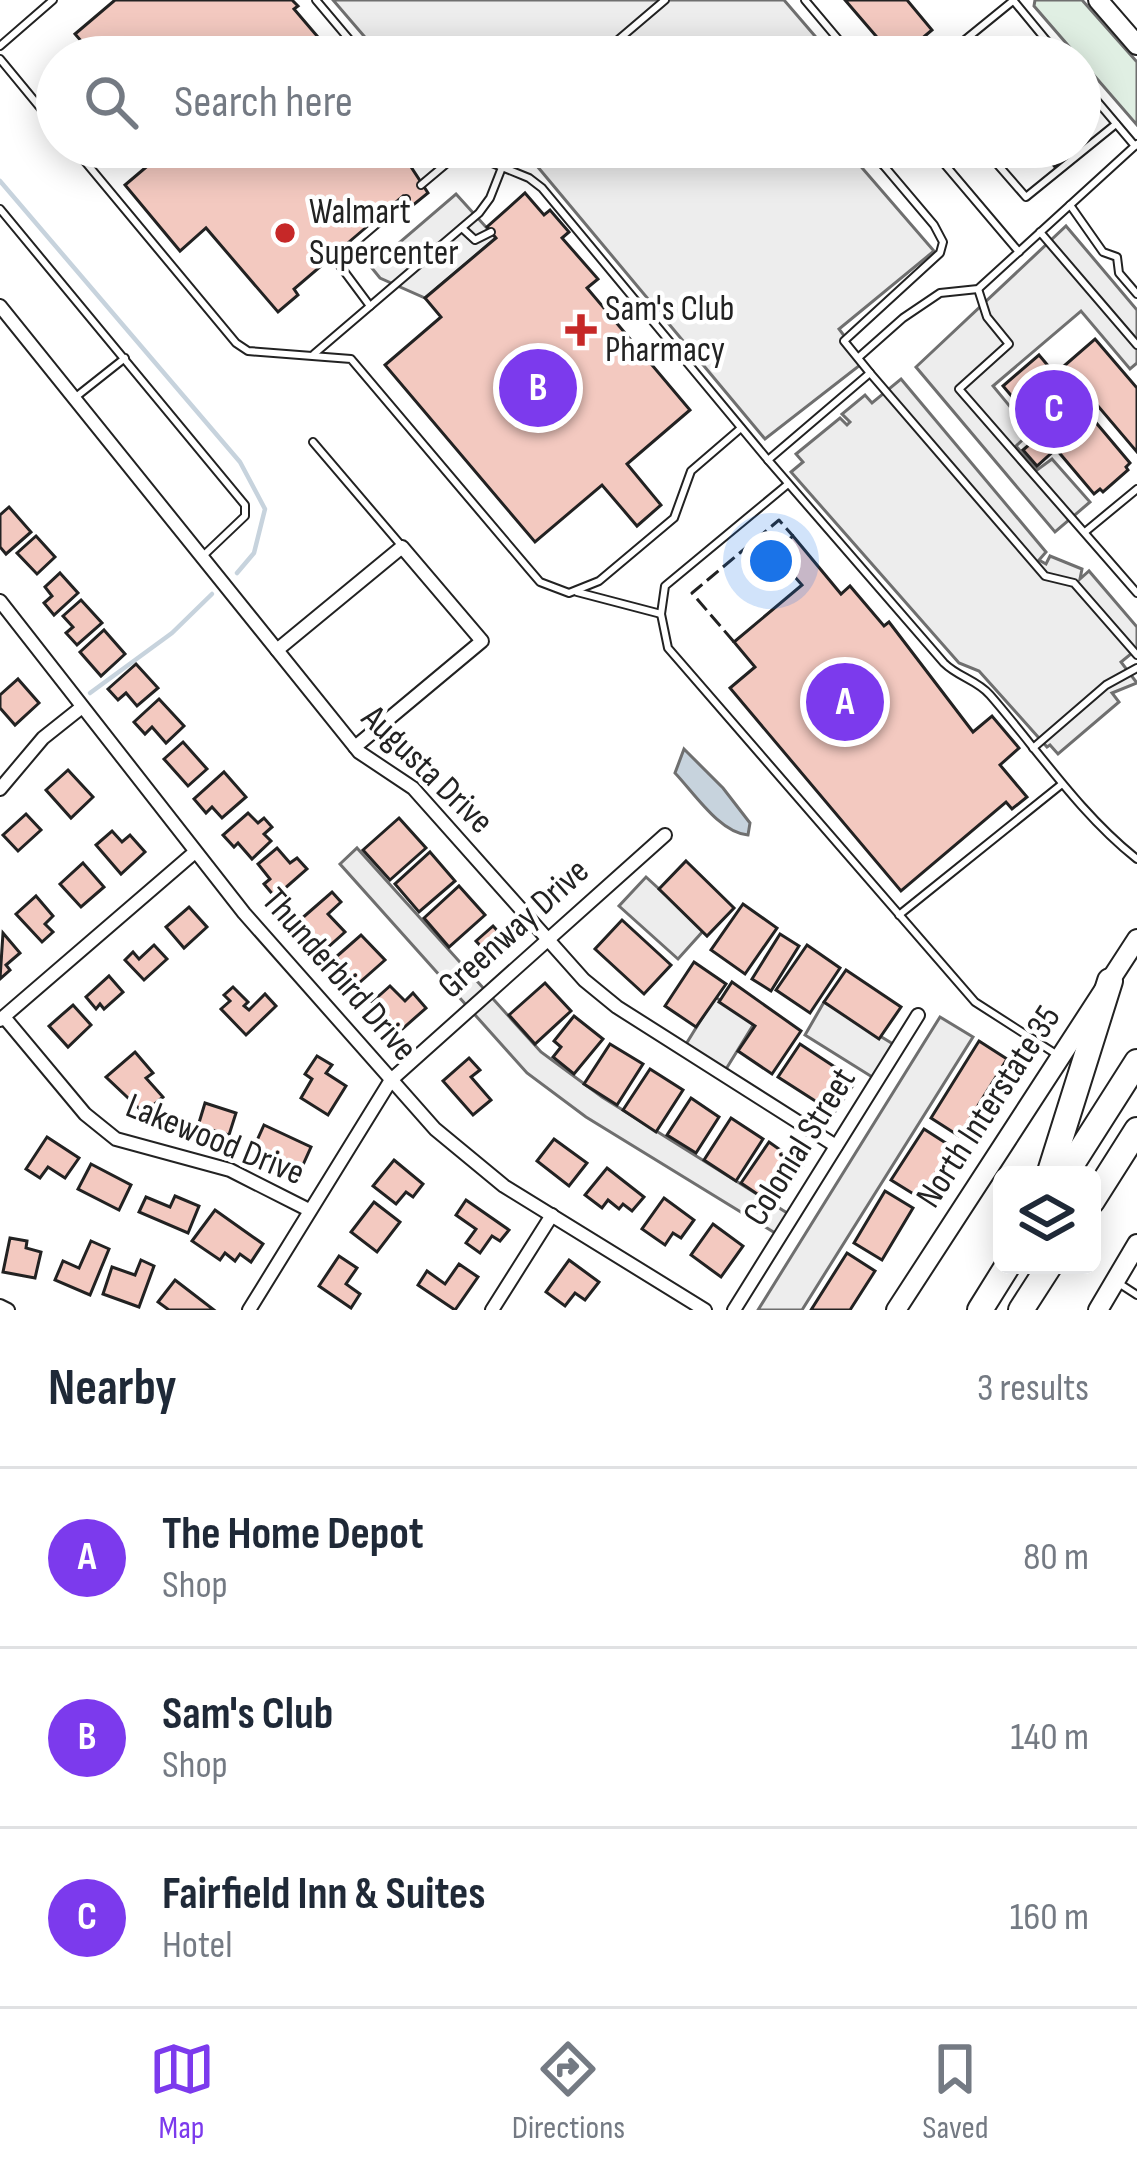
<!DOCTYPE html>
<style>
:root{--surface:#fff;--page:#f2f2f3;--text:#1f2937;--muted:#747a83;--line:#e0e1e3;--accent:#7c3aed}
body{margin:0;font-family:"Sofia Sans Condensed",sans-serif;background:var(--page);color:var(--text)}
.controls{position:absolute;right:36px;bottom:36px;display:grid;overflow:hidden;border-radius:18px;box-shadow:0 6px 30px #0003}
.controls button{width:108px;height:108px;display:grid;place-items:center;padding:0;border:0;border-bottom:3px solid var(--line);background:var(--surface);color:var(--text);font:60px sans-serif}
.you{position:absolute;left:771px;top:561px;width:42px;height:42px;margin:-30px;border:9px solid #fff;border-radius:50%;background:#1a73e8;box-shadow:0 0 0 18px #1a73e833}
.badge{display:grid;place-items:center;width:78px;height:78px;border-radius:50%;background:var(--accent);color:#fff;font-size:39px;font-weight:700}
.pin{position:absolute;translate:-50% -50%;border:6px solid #fff;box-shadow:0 3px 12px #0006}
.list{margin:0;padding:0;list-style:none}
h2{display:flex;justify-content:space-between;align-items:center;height:156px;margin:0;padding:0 48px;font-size:51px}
h2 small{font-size:39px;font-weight:400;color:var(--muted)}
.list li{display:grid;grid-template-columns:78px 1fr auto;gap:36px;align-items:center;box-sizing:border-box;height:180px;padding:0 48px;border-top:3px solid var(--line)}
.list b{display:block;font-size:45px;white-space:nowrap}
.list p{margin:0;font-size:39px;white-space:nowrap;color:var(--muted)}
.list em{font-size:39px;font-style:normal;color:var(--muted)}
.icon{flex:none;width:66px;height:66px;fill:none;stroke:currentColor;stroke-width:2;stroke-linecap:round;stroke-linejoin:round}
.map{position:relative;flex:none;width:1137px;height:1310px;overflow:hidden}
.search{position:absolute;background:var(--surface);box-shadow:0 6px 30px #0003;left:36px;right:36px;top:36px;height:132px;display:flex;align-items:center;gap:30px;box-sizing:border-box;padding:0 42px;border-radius:66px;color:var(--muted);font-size:45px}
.sheet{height:696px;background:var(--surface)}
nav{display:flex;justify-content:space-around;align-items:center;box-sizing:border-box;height:168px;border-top:3px solid var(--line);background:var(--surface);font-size:33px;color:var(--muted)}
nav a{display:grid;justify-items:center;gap:6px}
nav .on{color:var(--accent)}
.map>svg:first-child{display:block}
</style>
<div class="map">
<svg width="1137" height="1310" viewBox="0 0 1137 1310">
<rect width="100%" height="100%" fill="#fff"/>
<path fill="#e0efe3" stroke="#6f6f6f" stroke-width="3" d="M1035,0H1082L1137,62V125L1034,6Z"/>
<g fill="#ededed" stroke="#6f6f6f" stroke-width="3">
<path d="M333,0H784L833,57H382Z"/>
<path d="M497,147H844L934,251L839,329L864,362L765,439L537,166Z"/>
<path d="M456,194L496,238L425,298L380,278L371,267Z"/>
<path d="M1066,226L1137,310V363L1130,369L1081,311L993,386L1031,432L1016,446L1037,470L1052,459L1090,502L1055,532L916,367Z"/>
<path d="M901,379L1046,552L1039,560L1046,564L1050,556L1082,569L1080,579L1089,571L1137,627V649L1121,662L1137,683L1112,693L1119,702L1058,754L1050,745L1047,747L979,671L959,663L791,472L803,462L796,454L840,418L847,425L850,422L842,414L865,395L872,403Z"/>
<path d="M357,848L541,1052L602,1097L792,1216L780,1236L586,1117L527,1073L340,864Z"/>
<path d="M646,877L704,930L678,959L619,906Z"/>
<path d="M715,997L755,1022L723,1074L683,1049Z"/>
<path d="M824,1002L898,1047L877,1080L805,1035Z"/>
<path d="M940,1017L973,1037L802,1310H758Z"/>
</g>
<path fill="#c7d3dd" stroke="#6f6f6f" stroke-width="3" d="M684,749L723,788L750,823L748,835C720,833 694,793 675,773Z"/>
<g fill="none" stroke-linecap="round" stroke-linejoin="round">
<g stroke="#c7d3dd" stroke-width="4.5">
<path d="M0,181L240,462L265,509L254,553L237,573"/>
<path d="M90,693L172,633L212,594"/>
</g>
</g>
<g fill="#f3c9c0" stroke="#222" stroke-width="3">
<path d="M115,0H292L298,6L294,9L335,57H95L75,34Z"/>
<path d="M845,0H907L932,30L900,57H894Z"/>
<path d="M138,147H398L428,193L412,206L403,196L294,289L298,295L278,312L206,228L180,251L125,185L151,163Z"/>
<path d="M1038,147H1071L1074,151L1055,167Z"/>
<path d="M525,193L544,215L550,210L569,232L562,238L598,279L587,288L690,410L627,464L661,505L637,526L602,485L535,542L385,365L441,317L425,298L496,238L487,227Z"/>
<path d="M1095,339L1137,388V452L1064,366Z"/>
<path d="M1039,355L1130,463L1126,467L1128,470L1103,492L1100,489L1094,494L1056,449L1037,466L1023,450L1043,433L1003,386Z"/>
<path d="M9,507L31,532L6,554L0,547V515Z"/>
<path d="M36,536L55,557L37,574L17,553Z"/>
<path d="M793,536L841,594L850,586L884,626L889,622L973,732L992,716L1019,748L1000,765L1027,797L1012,809L1006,802L901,891L730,688L755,667L734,642L802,585L773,552Z"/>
<path d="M60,573L78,593L54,615L44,603L52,596L45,587Z"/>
<path d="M81,600L102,623L77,645L66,633L73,627L63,616Z"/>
<path d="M104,630L125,654L101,676L80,652Z"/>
<path d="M136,664L158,688L137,706L126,693L118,700L108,689Z"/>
<path d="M18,679L39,703L15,725L0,708V695Z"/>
<path d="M159,699L184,726L166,743L152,727L145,734L134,722Z"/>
<path d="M183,742L207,769L188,786L164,759Z"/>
<path d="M68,770L93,797L71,818L46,790Z"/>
<path d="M224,772L246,797L222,818L212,807L206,813L194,799Z"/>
<path d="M248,813L258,823L264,818L272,827L264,834L271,841L252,859L238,843L234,847L223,835Z"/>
<path d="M26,814L41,830L18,851L3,835Z"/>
<path d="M399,818L426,848L390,880L363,850Z"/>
<path d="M112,831L122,842L130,835L145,852L121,874L96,845Z"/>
<path d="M277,848L290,863L297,858L307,869L275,897L264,884L270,879L258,864Z"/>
<path d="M430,852L455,881L419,912L395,884Z"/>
<path d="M686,861L734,908L707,936L659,889Z"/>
<path d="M83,863L104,887L81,907L60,884Z"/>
<path d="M459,886L485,915L449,947L424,918Z"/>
<path d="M332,892L341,902L328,914L345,932L326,949L300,920Z"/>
<path d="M36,896L53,916L45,924L53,932L42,942L16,914Z"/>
<path d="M743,904L777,928L745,974L711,950Z"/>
<path d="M189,907L207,927L184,948L166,927Z"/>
<path d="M622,920L671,965L644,994L595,949Z"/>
<path d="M493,926L505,939L488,954L476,941Z"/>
<path d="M3,933L20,953L6,965L10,970L0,979Z"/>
<path d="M780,934L799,946L771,991L752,979Z"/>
<path d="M361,935L385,960L359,983L336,957Z"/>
<path d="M154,945L167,959L144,980L125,960L133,952L139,959Z"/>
<path d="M807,945L840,968L810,1013L776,990Z"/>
<path d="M694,962L726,984L696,1027L665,1006Z"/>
<path d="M846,970L901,1007L879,1039L824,1002Z"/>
<path d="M109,976L123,992L104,1009L100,1004L96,1009L86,997Z"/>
<path d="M732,982L801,1031L772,1074L738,1051L755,1026L719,1002Z"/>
<path d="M545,983L571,1011L535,1044L509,1015Z"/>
<path d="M390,986L405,1001L413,993L426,1008L399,1032L372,1002Z"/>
<path d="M233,987L248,1002L244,1006L249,1010L265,994L276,1006L246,1035L221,1009L230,1001L224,995Z"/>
<path d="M73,1005L91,1025L68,1047L49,1026Z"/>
<path d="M574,1016L603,1039L574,1074L553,1057L561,1047L554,1041Z"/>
<path d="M979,1041L1007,1059L959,1136L931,1118Z"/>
<path d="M610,1044L643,1064L617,1105L584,1084Z"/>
<path d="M800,1044L856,1081L834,1113L778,1077Z"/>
<path d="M135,1052L153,1073L146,1078L163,1097L144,1113L106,1077Z"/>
<path d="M317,1056L332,1065L326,1073L346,1086L328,1115L301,1098L312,1079L305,1074Z"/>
<path d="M469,1058L480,1070L471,1077L491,1100L473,1115L443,1081Z"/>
<path d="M650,1069L683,1090L656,1132L623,1110Z"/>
<path d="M691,1098L719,1117L696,1153L667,1135Z"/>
<path d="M205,1103L236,1113L229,1135L198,1126Z"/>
<path d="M731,1118L763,1139L736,1181L704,1160Z"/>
<path d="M264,1125L311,1147L302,1167L255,1145Z"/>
<path d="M924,1129L952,1147L920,1198L891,1180Z"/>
<path d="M47,1137L79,1158L65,1178L48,1167L40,1178L26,1169Z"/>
<path d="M554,1139L587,1163L569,1186L537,1161Z"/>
<path d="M769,1142L803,1166L775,1206L741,1183Z"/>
<path d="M394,1160L423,1184L413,1197L406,1192L396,1204L373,1186Z"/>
<path d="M91,1164L131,1185L119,1210L78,1189Z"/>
<path d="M607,1168L644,1197L632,1211L623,1204L619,1209L608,1200L602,1208L585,1195Z"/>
<path d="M885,1191L913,1208L882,1260L854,1243Z"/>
<path d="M175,1196L199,1206L188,1233L139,1212L146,1197L170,1207Z"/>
<path d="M664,1198L694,1220L681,1238L673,1233L665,1245L642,1229Z"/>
<path d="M466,1200L509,1230L500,1241L492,1236L480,1253L466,1243L476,1229L456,1215Z"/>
<path d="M374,1202L400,1222L377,1252L351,1232Z"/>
<path d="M215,1210L263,1244L251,1262L240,1254L235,1261L225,1253L220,1260L192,1241Z"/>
<path d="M713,1224L743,1246L721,1277L691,1255Z"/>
<path d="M10,1238L27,1241L26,1248L41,1252L35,1278L3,1272Z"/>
<path d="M91,1241L109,1249L90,1295L55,1280L63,1261L79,1268Z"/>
<path d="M847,1253L875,1271L850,1310H811Z"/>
<path d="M339,1256L357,1268L346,1284L360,1294L351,1308L319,1286Z"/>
<path d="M141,1260L154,1266L139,1307L103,1294L112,1267L135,1275Z"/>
<path d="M569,1260L599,1282L585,1300L575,1293L565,1306L546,1292Z"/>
<path d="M459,1264L478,1277L455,1310L418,1285L427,1271L445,1284Z"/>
<path d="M175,1280L214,1310H169L158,1302Z"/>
</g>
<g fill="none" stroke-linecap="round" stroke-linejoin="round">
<g stroke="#222" stroke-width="10">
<g id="service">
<path d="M316,0L364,57"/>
<path d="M805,0L853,57"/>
<path d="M1013,0L1060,57"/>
<path d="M0,46L53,0"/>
<path d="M598,57L665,0"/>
<path d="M944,57L1014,0"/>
<path d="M0,59L57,128"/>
<path d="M1080,81L1135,146"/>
<path d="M73,147L236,343L248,351L351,359L528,568L540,582L569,593L599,581L674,518L691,471L741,428"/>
<path d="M453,147L529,178L542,188L768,460L944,663C958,677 977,680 990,695C1038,750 1079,813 1137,859"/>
<path d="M930,147L1019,252"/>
<path d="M985,150L1026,197L1116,124"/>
<path d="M883,165L904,147"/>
<path d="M421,185L446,164L455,149"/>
<path d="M1070,205L1103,252L1117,257L1119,273L1137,294"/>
<path d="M0,209L245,505V516L204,555"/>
<path d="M462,228L475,240L491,232"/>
<path d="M1040,232L1137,345"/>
<path d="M978,289L987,317L1009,344L959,389L1137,593"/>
<path d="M370,306L338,263L344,252L406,199"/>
<path d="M314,354L479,213L490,198L510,147"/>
<path d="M859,357L903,318L940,293L978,289L1137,144"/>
<path d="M870,373L1045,576L1074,583L1137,655"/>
<path d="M77,396L125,358"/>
<path d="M313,442L400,544"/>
<path d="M768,460L870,373L844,341L940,253L943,242L934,225L868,147"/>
<path d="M788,484L665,586L661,614L668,648L975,1002L1056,1054"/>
<path d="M1085,532L1137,489"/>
<path d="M577,592L661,614"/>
<path d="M1033,748L1106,685L1137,668"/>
<path d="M899,915L1062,784"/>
<path d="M1120,1284L1137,1295"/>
</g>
</g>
<g stroke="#222" stroke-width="16">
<g id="minor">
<path d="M0,306L359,752L413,788L584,980L617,1007L836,1146"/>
<path d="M0,601L244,913L435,1129L504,1186L705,1310"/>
<path d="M277,650L402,547L482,641L355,747"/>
<path d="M0,789L43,738L82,707"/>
<path d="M4,1017L85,1114L116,1139L230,1170L309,1210"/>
<path d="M0,1020L195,852"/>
<path d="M0,1306L8,1310"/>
<path d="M249,1310L391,1080L665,835"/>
<path d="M492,1310L552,1215"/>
<path d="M734,1310L918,1015"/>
</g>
</g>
<g stroke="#222" stroke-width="22">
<g id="secondary">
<path d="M896,1310L1137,939"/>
<path d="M1098,1310L1137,1244"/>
</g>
</g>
<g stroke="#222" stroke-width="22">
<path id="primary" d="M1098,0L1137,45"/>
</g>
<g stroke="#222" stroke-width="28">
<g id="motorway">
<path d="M1049,1175L1110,981"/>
<path d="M1065,1175L1137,1062"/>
<path d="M1092,1201L1137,1130"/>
<path d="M980,1310L1008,1265"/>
<path d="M1021,1310L1050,1265"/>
</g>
</g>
<use href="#service" stroke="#fff" stroke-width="6"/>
<use href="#minor" stroke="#fff" stroke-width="12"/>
<use href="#secondary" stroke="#fff" stroke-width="18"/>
<use href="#primary" stroke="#fff" stroke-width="18"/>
<use href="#motorway" stroke="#fff" stroke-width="24"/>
<path stroke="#222" stroke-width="3" stroke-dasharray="15 6" stroke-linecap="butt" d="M734,642L692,593L779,520L793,536"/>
</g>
<g fill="#c62828" stroke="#fff" stroke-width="4.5">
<circle cx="285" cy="233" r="12"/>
<path d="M575 312h12v12h12v12h-12v12h-12v-12h-12v-12h12z"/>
</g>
<g text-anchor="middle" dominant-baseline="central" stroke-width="9" stroke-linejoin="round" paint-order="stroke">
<g font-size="36" fill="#222" stroke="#fff" text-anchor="start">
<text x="309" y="212">Walmart<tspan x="309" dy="41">Supercenter</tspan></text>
<text x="605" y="309">Sam's Club<tspan x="605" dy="41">Pharmacy</tspan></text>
</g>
<g font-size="36" fill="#222" stroke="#fff">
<text transform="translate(427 770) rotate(44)">Augusta Drive</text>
<text transform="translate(514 929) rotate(-42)">Greenway Drive</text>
<text transform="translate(339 975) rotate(49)">Thunderbird Drive</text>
<text transform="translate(989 1107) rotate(-57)">North Interstate 35</text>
<text transform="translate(215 1140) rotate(22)">Lakewood Drive</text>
<text transform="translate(800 1147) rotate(-58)">Colonial Street</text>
</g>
</g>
</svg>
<div class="controls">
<button><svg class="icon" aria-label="layers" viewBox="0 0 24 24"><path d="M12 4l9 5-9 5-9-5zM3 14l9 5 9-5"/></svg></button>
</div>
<div class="you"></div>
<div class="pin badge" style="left:845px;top:702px">A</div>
<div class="pin badge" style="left:538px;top:388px">B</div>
<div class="pin badge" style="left:1054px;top:409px">C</div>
<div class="search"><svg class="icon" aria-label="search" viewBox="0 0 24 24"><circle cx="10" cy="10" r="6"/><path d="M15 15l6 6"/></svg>Search here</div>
</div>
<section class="sheet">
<h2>Nearby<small>3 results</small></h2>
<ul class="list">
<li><span class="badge">A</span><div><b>The Home Depot</b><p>Shop</p></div><em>80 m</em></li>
<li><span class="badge">B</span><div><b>Sam's Club</b><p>Shop</p></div><em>140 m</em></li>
<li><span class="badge">C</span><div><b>Fairfield Inn &amp; Suites</b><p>Hotel</p></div><em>160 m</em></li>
</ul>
</section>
<nav>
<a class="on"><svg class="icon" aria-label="map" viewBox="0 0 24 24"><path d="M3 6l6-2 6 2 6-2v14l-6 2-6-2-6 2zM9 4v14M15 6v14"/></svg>Map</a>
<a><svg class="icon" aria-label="directions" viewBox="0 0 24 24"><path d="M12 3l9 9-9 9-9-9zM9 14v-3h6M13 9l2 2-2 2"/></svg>Directions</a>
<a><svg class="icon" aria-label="saved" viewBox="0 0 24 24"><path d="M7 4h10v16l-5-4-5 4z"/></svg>Saved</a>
</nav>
